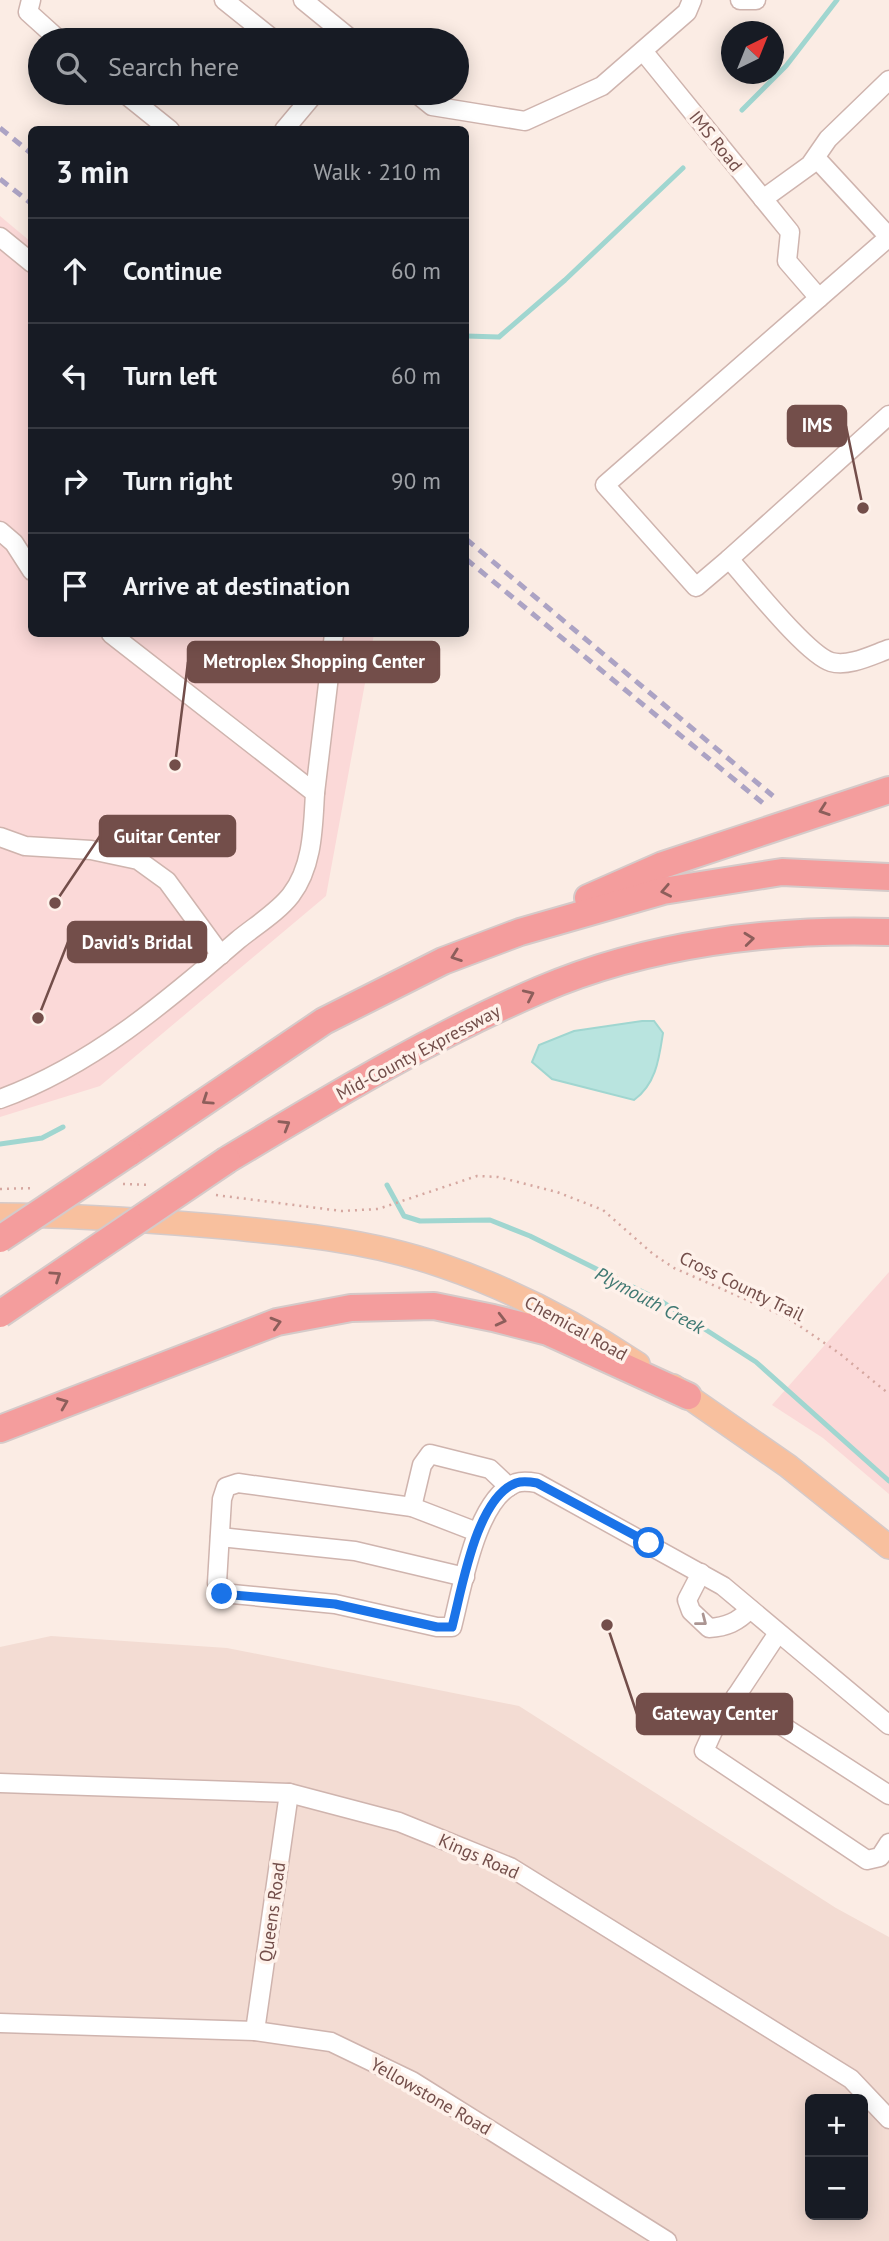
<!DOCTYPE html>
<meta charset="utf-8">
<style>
:root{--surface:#171b24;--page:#20242c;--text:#f1f3f6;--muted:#9ea1a6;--line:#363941}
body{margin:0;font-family:"PT Sans",sans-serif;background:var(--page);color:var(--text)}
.controls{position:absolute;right:21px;bottom:21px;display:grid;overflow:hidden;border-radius:10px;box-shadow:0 4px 18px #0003}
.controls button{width:63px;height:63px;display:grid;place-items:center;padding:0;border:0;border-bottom:2px solid var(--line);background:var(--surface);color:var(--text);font:35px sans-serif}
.compass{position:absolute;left:721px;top:21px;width:63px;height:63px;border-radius:50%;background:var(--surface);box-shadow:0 4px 18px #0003;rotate:43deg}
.stop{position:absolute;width:21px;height:21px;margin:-16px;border:5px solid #1a73e8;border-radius:50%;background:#fff}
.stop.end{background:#1a73e8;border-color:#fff;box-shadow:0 2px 7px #0008}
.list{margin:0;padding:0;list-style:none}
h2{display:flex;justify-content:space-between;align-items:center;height:91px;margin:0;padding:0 28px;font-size:30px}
h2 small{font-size:23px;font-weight:400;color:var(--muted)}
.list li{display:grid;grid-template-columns:46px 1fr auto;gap:21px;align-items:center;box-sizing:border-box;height:105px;padding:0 28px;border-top:2px solid var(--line)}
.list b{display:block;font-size:26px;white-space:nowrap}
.list em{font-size:23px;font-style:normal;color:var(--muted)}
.icon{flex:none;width:38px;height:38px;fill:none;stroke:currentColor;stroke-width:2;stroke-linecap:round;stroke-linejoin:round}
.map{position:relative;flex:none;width:889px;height:2241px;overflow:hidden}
.search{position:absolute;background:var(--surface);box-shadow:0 4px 18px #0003;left:28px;top:28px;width:441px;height:77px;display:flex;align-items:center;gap:18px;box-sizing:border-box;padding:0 24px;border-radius:38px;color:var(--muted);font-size:26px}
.panel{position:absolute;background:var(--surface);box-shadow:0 4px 18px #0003;left:28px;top:126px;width:441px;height:511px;border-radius:10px}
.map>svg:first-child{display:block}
</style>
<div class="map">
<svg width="889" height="2241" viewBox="0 0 889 2241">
<rect width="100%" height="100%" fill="#fbece4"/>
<path fill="#f3dcd3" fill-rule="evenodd" d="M51,1636L227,1648L519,1706L836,1908L889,1937V2241H0V1647ZM810,2099H863V2215H810Z"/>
<g fill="#fbd9d8">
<path d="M0,216L31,242L32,634H374L326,896L100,1086L0,1117Z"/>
<path d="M889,1272V1494L823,1438L772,1405Z"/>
</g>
<path fill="#b9e4df" stroke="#a0d6d0" stroke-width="2" d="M642,1021H654L663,1033C659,1059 656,1084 634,1100L552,1079L532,1062L539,1045L574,1031Z"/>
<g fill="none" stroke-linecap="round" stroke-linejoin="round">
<g stroke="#a0d6d0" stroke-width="5">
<path d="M742,110L786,66L837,0"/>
<path d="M466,336L499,337L565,280L683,168"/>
<path d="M0,1144L42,1138L63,1127"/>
<path d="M387,1185L404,1216L420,1221L490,1220L530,1236L661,1301L756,1362L889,1481"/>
</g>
<g stroke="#cfb4ae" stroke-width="21">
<g id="minor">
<path d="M31,0L28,12L59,40"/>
<path d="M224,0L274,40"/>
<path d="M303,0L352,40"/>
<path d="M740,0H756"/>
<path d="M643,51L790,232L787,261L819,298L605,485L696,587L729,559C749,581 807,655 831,662C849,667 872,655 889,649"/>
<path d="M124,93L170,130"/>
<path d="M416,93L432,106L525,121L602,86L687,12L692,0"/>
<path d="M284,130L315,93"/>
<path d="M816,158L889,237L819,298"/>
<path d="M763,199L810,165L828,139L889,80"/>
<path d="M0,237L32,263"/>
<path d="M0,531L14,543L32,571"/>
<path d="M729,559L889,415"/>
<path d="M315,793L334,634"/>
<path d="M0,837L25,846L91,850L138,860L167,881L221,955"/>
<path d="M0,1099C91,1066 166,1002 238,940C255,926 278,912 291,895C313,866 313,827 315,793L111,634"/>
<path d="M412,1507L422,1465L430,1454L490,1469L509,1487"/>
<path d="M477,1532L412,1507L238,1483L226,1487L222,1499L217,1583L222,1593L335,1604L437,1627H452C462,1589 476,1498 516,1483C522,1481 531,1482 537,1483L723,1586L889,1725"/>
<path d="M220,1537L355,1551L465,1577"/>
<path d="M701,1573L687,1600L691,1611L709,1628C726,1627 738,1622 750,1609"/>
<path d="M778,1633L713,1731L704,1751L867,1860L880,1857L889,1843"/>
<path d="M736,1696L889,1795"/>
<path d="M0,1783L289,1793L399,1822L510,1867L851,2079L889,2119"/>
<path d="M0,2023L255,2031L331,2042L412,2081L667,2241"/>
<path d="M255,2031L289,1793"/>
</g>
</g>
<g stroke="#d5cac9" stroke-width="26">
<g id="major">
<path d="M0,1215C72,1215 142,1220 213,1226C291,1233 369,1240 443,1266C513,1290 576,1323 638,1364"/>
<path d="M673,1386L788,1466L889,1547"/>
</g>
</g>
<g stroke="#d5cac9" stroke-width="30">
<g id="highway">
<path d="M588,898L663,865L889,790"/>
<path d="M129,1153L324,1021L443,961L520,932L663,891L782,872L889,877"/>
<path d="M227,1160C329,1099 430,1037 540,990C647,944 773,928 889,932"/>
<path d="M0,1429L277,1322L351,1308L434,1306L493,1318L548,1332L688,1396"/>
</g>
</g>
<g stroke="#d5a7a0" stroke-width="2.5" stroke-dasharray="2 5" stroke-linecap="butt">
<path d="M123,1184L151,1185"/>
<path d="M0,1189L35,1188"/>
<path d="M216,1195L341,1211L378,1209L477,1176L498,1177L557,1192L603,1210L653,1254L674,1268L788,1318L839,1353L889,1394"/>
</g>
<use href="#minor" stroke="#fff" stroke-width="18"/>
<use href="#major" stroke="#f8c09e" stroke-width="23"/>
<use href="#highway" stroke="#f49d9d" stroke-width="26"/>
<g stroke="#aca3c4" stroke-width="5" stroke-dasharray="10 7" stroke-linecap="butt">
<path d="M0,128L32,154"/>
<path d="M0,179L32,204"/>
<path d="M466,539L773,796"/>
<path d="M466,559L764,804"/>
</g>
<g stroke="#d5cac9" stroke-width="30" stroke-linecap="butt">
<g id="highway-bridge">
<path d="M0,1239L129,1153"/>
<path d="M0,1314L227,1160"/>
</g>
</g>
<use href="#highway-bridge" stroke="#f49d9d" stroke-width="26"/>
</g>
<defs><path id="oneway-chevron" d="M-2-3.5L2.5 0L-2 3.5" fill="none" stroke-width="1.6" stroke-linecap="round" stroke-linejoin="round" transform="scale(1.75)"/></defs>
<g stroke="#8d5e5b">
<use href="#oneway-chevron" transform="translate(824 810) rotate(161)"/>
<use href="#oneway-chevron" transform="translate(666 891) rotate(169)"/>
<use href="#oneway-chevron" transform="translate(749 939) rotate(-6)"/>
<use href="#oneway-chevron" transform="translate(456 956) rotate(160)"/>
<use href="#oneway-chevron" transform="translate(529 995) rotate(-25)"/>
<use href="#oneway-chevron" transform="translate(207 1100) rotate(146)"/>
<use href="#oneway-chevron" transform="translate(285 1125) rotate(-31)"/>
<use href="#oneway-chevron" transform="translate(56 1276) rotate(-34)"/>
<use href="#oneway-chevron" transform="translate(501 1320) rotate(14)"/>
<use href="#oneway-chevron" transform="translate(276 1323) rotate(-16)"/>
<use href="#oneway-chevron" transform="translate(63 1403) rotate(-22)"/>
</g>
<use stroke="#ab9592" href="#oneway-chevron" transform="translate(702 1621) rotate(38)"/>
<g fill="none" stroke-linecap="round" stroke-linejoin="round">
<path stroke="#1a73e8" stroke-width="9" d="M222,1594L335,1604L437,1627H452C462,1589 476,1498 516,1483C522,1481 531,1482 537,1483L649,1543"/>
</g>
<g text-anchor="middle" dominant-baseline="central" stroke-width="7" stroke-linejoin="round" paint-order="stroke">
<g font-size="18" fill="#734e4a" stroke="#fef1ea">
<text transform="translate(716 141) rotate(51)">IMS Road</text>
<text transform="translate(418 1052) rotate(-28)">Mid-County Expressway</text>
<text transform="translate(742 1286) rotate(26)">Cross County Trail</text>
<text transform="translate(576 1328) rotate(29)">Chemical Road</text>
<text transform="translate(479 1856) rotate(24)">Kings Road</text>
<text transform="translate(272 1912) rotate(-82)">Queens Road</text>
<text transform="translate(431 2096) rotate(30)">Yellowstone Road</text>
</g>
<g font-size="19" font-style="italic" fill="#3f7872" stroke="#fef1ea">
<text transform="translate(650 1300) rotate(28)">Plymouth Creek</text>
</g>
</g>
<path fill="none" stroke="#734e4a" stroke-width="2.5" d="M863 508L846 426M175 765L188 662M55 903L100 836M38 1018L68 942M607 1625L637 1714"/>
<g fill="#734e4a" stroke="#fef1ea" stroke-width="2.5">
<circle cx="863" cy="508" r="7"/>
<circle cx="175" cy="765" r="7"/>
<circle cx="55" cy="903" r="7"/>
<circle cx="38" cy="1018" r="7"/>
<circle cx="607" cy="1625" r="7"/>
</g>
<g fill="#734e4a" stroke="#734e4a" stroke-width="2.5">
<rect x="788" y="406" width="58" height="40" rx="7"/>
<rect x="188" y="642" width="251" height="40" rx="7"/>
<rect x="100" y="816" width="135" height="40" rx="7"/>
<rect x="68" y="922" width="138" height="40" rx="7"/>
<rect x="637" y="1694" width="155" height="40" rx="7"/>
</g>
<g font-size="19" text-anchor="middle" font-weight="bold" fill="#fff">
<text x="817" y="432">IMS</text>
<text x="314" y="668">Metroplex Shopping Center</text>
<text x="167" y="843">Guitar Center</text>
<text x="137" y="949">David's Bridal</text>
<text x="715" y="1720">Gateway Center</text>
</g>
</svg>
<div class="controls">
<button>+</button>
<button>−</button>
</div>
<svg class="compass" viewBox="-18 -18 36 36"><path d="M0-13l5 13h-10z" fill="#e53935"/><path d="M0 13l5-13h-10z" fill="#9ea1a6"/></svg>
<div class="stop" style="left:649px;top:1543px"></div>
<div class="stop end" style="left:222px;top:1594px"></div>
<div class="search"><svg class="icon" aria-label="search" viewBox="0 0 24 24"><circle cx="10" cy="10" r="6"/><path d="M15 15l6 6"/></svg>Search here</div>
<section class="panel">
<h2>3 min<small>Walk · 210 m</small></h2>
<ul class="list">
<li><svg class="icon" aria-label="ahead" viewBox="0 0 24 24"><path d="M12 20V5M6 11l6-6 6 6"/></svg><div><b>Continue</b></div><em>60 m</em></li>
<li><svg class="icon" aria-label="left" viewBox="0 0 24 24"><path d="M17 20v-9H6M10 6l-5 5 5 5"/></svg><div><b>Turn left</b></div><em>60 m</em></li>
<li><svg class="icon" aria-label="right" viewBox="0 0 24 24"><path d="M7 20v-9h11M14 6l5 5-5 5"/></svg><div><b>Turn right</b></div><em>90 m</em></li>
<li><svg class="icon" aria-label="arrive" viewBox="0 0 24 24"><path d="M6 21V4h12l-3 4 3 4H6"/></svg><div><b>Arrive at destination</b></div></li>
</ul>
</section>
</div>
